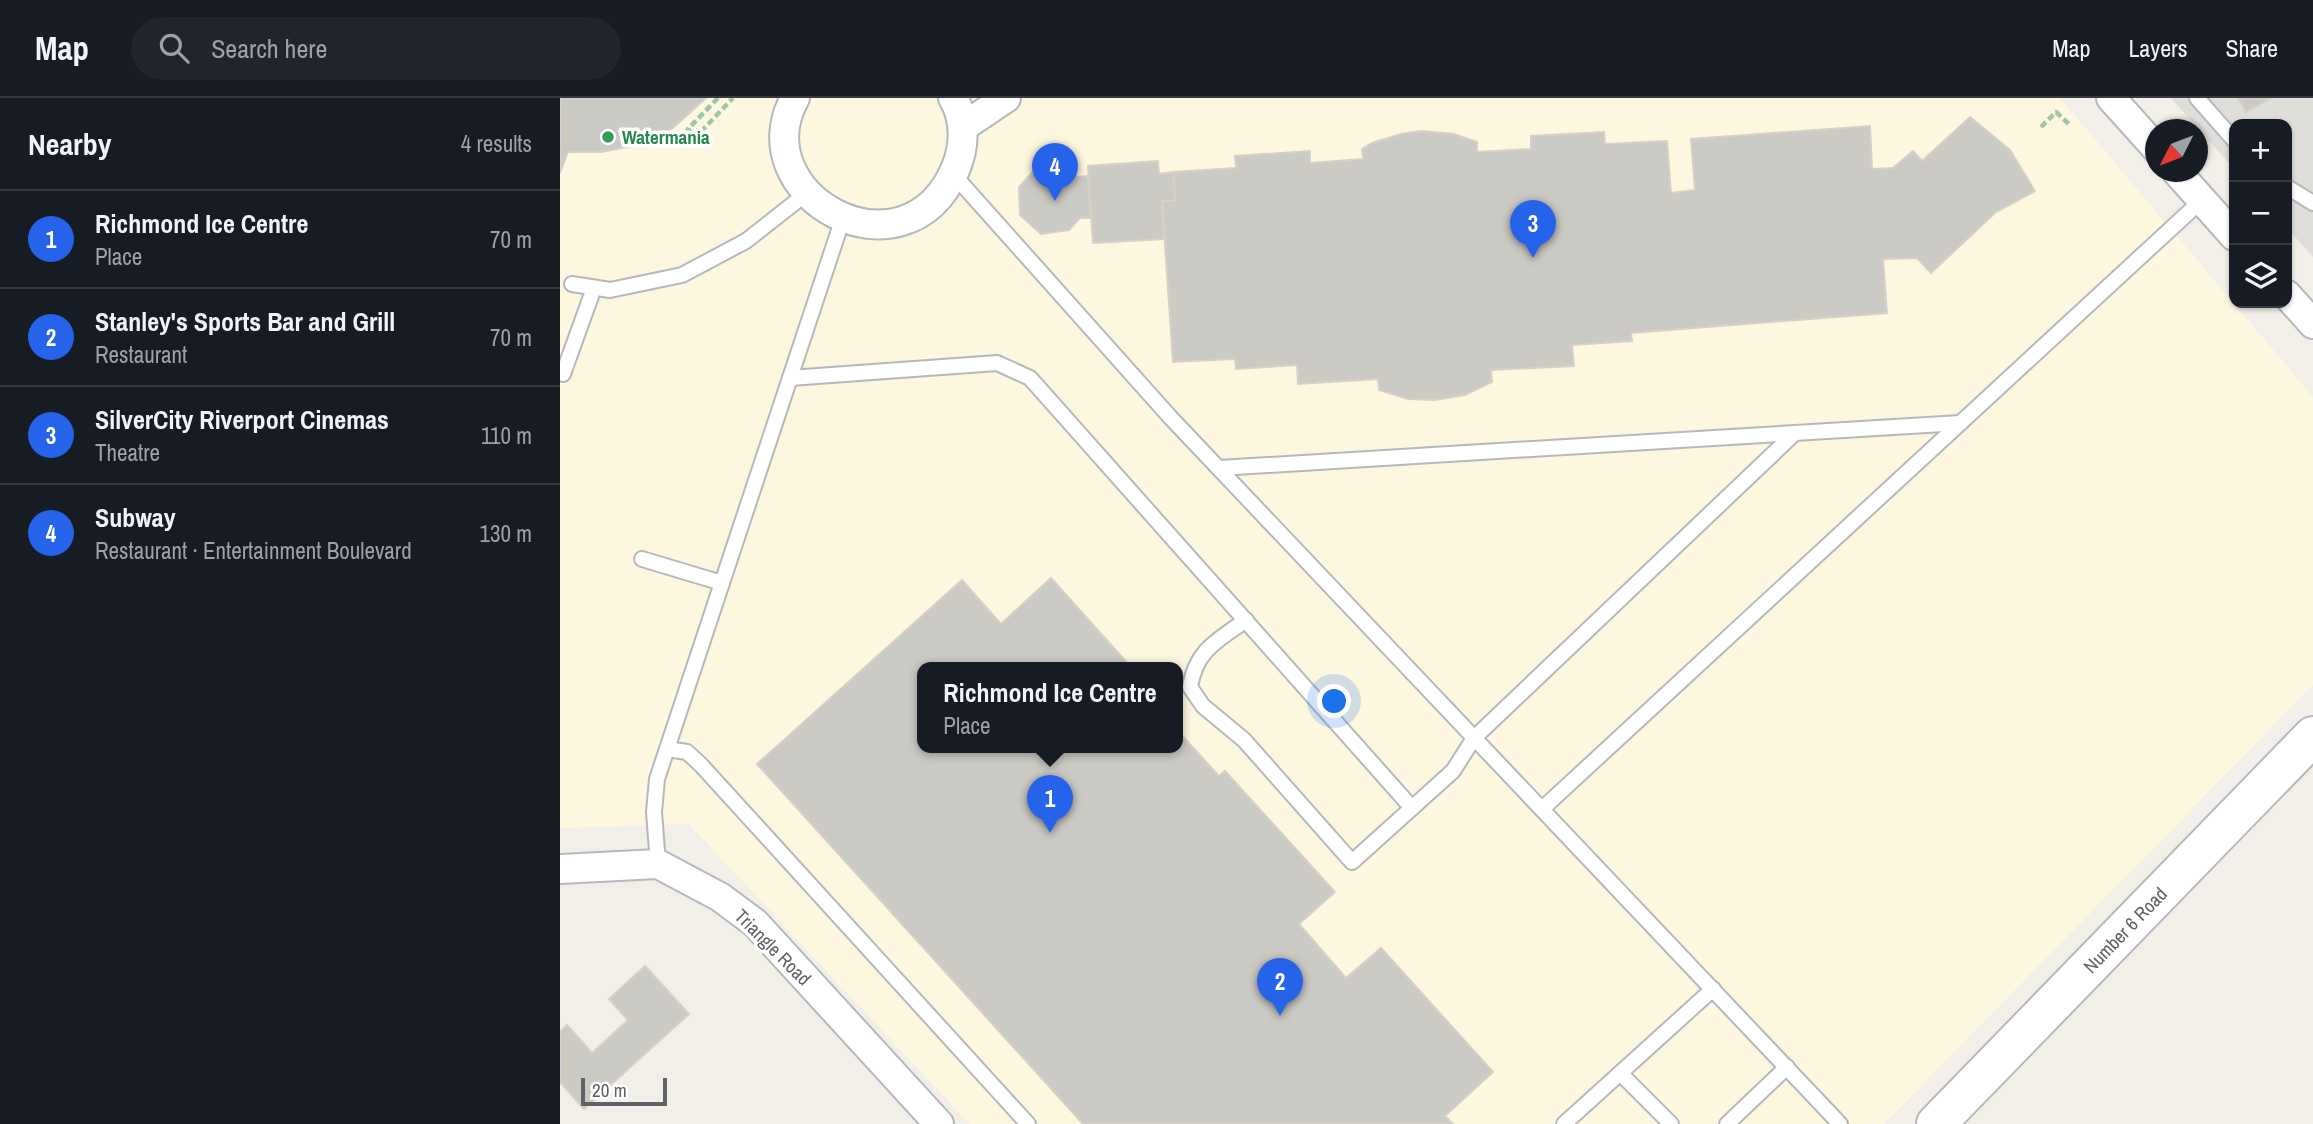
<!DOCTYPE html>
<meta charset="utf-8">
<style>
:root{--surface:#171b24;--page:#20242c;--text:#f1f3f6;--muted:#9ea1a6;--line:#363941;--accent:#2563eb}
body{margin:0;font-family:"Archivo Narrow",sans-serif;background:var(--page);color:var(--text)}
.controls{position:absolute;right:21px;top:21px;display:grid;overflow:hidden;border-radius:14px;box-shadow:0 2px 5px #0004}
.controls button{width:63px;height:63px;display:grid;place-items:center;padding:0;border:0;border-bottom:2px solid var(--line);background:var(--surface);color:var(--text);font:35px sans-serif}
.compass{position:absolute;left:1585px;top:21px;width:63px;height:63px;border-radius:50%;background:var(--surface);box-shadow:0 2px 5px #0004;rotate:228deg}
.scale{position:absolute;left:21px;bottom:18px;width:86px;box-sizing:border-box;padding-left:7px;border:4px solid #5f6368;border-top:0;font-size:19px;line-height:24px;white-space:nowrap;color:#5f6368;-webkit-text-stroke:5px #fff;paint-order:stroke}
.you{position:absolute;left:775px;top:604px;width:24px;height:24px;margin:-18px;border:5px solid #fff;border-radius:50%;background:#1a73e8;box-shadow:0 0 0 10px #1a73e833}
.badge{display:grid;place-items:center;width:46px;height:46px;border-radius:50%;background:var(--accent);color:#fff;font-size:23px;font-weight:700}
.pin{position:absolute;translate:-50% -58px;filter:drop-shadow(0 2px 4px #0008)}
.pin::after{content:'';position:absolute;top:37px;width:24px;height:21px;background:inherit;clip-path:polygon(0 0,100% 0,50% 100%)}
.popup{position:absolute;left:357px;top:564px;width:266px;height:91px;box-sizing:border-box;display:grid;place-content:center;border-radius:14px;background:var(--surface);filter:drop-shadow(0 2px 5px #0005);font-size:23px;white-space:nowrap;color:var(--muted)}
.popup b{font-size:26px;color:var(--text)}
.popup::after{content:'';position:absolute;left:50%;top:100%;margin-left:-14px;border:14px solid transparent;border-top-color:var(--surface)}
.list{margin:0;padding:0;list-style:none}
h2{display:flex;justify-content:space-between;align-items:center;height:91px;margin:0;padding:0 28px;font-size:30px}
h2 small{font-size:23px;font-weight:400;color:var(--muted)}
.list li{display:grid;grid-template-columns:46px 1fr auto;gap:21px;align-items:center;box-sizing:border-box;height:98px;padding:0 28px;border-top:2px solid var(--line)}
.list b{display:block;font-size:26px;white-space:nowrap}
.list p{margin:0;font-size:23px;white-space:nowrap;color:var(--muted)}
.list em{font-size:23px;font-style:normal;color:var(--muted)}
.icon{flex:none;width:38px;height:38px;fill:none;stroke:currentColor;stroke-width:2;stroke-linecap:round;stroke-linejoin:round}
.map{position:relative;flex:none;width:1753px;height:1026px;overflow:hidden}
header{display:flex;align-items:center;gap:42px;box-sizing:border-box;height:98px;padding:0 35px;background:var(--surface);border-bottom:2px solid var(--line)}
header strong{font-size:33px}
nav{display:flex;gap:38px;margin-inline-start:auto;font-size:24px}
.search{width:490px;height:63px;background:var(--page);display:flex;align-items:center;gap:18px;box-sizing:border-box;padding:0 24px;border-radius:38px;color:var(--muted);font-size:26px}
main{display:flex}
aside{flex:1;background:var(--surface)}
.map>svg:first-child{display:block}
</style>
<header>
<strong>Map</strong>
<div class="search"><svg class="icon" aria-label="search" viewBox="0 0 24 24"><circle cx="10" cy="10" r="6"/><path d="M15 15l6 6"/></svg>Search here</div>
<nav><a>Map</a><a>Layers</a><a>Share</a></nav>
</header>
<main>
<aside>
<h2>Nearby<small>4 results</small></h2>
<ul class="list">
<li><span class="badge">1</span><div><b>Richmond Ice Centre</b><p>Place</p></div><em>70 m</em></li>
<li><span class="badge">2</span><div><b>Stanley's Sports Bar and Grill</b><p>Restaurant</p></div><em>70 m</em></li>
<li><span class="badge">3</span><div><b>SilverCity Riverport Cinemas</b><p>Theatre</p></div><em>110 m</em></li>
<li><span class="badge">4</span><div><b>Subway</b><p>Restaurant · Entertainment Boulevard</p></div><em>130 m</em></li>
</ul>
</aside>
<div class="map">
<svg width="1753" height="1026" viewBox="0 0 1753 1026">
<rect width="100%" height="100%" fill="#f1efe8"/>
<path fill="#fef7e0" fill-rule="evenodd" d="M0,0H1500L1753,299V587L1324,1026H410L129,726L0,730ZM362,569H618V649H362Z"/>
<path fill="#e0deda" d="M1611,0H1753V159L1727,130V26H1674V71Z"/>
<g fill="#cccac5" stroke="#d6d1c6" stroke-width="2">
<path d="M0,0H146L112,31L78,47L41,54H8L0,75Z"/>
<path d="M1678,0H1711L1686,14Z"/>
<path d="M1410,19L1450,52L1475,93L1436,114L1371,175L1357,160L1323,161L1327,215L1071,235L1072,243L1012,247L1014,268L931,272L932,284L905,297L875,302L848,301L819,292L818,281L738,286L737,267L676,271L675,261L613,264L602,103L615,102L613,74L676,70L675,58L750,53V65L803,61L802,51L812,45L841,36L861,33L894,36L917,44V54L971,51V38L1044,34L1045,46L1107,43L1111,95L1135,92L1131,41L1310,28L1312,71L1333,70L1353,53L1362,63Z"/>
<path d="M598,63L599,76L613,74L615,102L602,103L604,141L533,145L528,68Z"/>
<path d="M504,66L517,79L528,78L531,120H520L509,132L481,136L460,117L459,89L478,68Z"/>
<path d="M491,480L571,569H362V649H618V633L659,678L665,673L775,794L739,826L786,880L821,850L933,974L885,1018L893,1026H523L197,666L402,482L441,526Z"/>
<path d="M85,868L129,916L24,1011L0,984V934L7,927L32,955L68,922L49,901Z"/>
</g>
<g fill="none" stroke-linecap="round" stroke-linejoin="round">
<g stroke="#b5b8bc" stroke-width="18">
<g id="lane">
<path d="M1637,0L1674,42"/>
<path d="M393,76L610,319L1280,1026"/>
<path d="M1727,89L1753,105"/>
<path d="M12,186L50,192L122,177L186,143L247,95"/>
<path d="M3,276L34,190"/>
<path d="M230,280L437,265L470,280L852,710"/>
<path d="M659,370L1400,325"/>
<path d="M82,461L162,485"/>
<path d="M686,522C657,543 636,552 630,589L643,608L684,642L792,764L893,673L914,640L1235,335"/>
<path d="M107,651L127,654L141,667L468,1026"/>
<path d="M982,711L1642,102"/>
<path d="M98,766L94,714L97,681L283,120"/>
<path d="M1060,975L1111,1026"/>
<path d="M1004,1026L1153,891"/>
<path d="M1167,1026L1227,969"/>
</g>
</g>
<g stroke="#b5b8bc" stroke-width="32">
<g id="street">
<path d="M235,0C181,97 344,188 395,72C405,49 406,22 393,0"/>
<path d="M1551,0L1596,50"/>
<path d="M403,29L446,0"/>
<path d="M1617,74L1674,138"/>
<path d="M1727,197L1753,226"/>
<path d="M0,771L98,766L160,799L195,825L379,1026"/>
</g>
</g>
<g stroke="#b6babf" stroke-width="42">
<path id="secondary" d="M1376,1026L1753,638"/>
</g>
<g stroke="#9cc7a9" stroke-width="4.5" stroke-dasharray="7 3.5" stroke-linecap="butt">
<path d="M158,0L128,31L135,40L173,0"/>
<path d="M1481,29L1496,14L1510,27"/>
</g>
<use href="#lane" stroke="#fff" stroke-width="14"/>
<use href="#street" stroke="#fff" stroke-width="28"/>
<use href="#secondary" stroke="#fff" stroke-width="38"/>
</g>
<circle fill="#2e9e5b" stroke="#fff" stroke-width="2.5" cx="48" cy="39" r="7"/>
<g text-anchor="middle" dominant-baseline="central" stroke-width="7" stroke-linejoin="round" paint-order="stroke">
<g font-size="19" font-weight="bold" fill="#27864d" stroke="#fff" text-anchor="start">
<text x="62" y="39">Watermania</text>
</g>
<g font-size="19" fill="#5f6368" stroke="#fff">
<text transform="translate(1565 832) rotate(-46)">Number 6 Road</text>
<text transform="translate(213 849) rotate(45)">Triangle Road</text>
</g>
</g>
</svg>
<div class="controls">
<button>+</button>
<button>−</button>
<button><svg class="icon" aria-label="layers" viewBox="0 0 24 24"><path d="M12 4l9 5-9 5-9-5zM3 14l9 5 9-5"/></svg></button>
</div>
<svg class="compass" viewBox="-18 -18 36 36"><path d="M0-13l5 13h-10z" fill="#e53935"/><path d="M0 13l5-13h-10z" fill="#9ea1a6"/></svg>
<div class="scale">20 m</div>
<div class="you"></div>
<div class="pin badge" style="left:490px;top:735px">1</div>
<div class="popup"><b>Richmond Ice Centre</b>Place</div>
<div class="pin badge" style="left:720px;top:918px">2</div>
<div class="pin badge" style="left:973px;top:160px">3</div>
<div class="pin badge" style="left:495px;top:103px">4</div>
</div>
</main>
